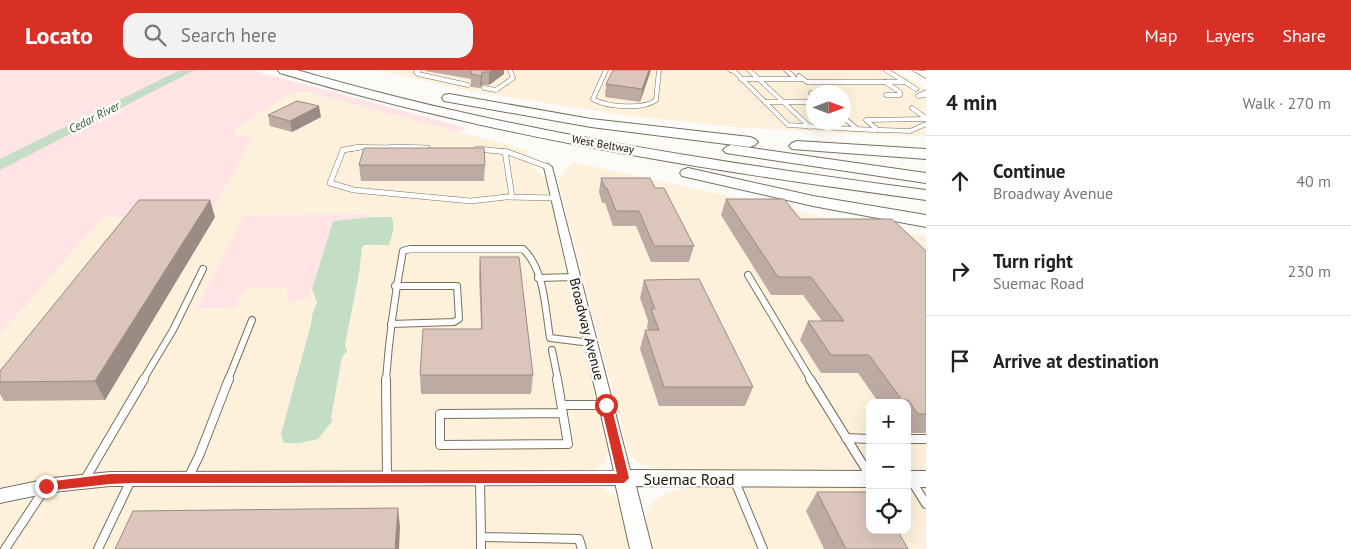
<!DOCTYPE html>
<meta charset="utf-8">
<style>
:root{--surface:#fff;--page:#f2f2f2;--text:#222;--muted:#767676;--line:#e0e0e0;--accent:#d93025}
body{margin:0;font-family:"PT Sans",sans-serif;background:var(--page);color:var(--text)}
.controls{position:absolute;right:15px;bottom:15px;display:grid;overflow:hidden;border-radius:10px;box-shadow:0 5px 20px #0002}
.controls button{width:45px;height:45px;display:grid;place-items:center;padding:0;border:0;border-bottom:1px solid var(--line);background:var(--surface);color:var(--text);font:25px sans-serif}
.compass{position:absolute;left:806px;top:15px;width:45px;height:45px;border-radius:50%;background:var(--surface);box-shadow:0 5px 20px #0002;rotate:90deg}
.stop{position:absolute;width:15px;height:15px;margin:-11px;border:4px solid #d93025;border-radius:50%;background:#fff}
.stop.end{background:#d93025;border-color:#fff;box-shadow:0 1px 5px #0008}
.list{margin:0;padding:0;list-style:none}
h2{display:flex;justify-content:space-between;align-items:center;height:65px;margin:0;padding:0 20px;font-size:21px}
h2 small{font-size:16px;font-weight:400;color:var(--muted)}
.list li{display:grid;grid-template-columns:32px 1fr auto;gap:15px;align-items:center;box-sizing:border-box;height:90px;padding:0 20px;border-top:1px solid var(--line)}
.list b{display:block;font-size:19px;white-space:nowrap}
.list p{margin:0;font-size:16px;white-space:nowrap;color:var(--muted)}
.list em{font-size:16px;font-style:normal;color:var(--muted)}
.icon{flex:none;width:28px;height:28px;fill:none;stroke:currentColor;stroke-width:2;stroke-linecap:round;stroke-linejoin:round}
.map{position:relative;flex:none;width:926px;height:479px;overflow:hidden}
header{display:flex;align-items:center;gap:30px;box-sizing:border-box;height:70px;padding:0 25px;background:var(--accent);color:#fff}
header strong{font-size:24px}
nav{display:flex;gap:28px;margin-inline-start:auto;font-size:18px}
.search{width:350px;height:45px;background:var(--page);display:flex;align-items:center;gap:12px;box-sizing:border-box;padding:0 18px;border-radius:15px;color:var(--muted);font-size:19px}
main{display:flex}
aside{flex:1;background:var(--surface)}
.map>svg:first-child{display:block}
</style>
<header>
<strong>Locato</strong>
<div class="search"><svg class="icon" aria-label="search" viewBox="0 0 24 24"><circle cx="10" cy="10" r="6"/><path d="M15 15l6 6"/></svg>Search here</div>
<nav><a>Map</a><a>Layers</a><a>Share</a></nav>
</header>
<main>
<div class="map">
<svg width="926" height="479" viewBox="0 0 926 479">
<rect width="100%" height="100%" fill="#fdfbf7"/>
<g fill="#fef1dc" fill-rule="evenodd">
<path d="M377,0H894L926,19V67L745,58L621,45L465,20ZM814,22H844V52H814Z"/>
<path d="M293,22H308L527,80L531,95L546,110L608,381L604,394L594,401L111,402L0,419V264L103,147L194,145L253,67L233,63L237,57ZM370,144L372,147H391L380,176L371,174L362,177L345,275L347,281L342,287L331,348L311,254L312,245L317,232L312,219L309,228L288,231L287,218L246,219L235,237L196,239L244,145Z"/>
<path d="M573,92L889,161L926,166V400H907V333H870V400H660L638,393L628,382L558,110Z"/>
<path d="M907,415H926V479H650L644,455L649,436L666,423L694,416H870V460H907Z"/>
<path d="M115,417H599L613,424L623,437L633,479H0V435L78,421Z"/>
</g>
<g fill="#ffe3e5">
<path d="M0,0H251L467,58L458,62L308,22H293L237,57L234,64L253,67L213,139L194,145L103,147L0,264Z"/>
<path d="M371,144L372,147L333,151L309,228L288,232L287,218L246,219L235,237L196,239L244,145Z"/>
</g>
<path fill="#c3dec5" d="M372,147H391C396,156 392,166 389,175H365L362,177L359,204L345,275L347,281L342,287L331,348L333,350L318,369L300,373H284L281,364L311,254L312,245L317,232L312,219L333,151Z"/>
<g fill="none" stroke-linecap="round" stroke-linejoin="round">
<path fill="#c3dec5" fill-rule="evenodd" d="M180,0H195L0,100V89Z"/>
<g stroke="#796f5e" stroke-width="5">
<g id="service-far3">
<path d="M419,0L416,2L418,4L468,15"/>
<path d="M606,0L593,29C606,37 644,40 656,30L659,0"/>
<path d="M730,0L734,1L788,55L854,59"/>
<path d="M749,0L810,57"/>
<path d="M786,0L793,6"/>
<path d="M886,0L916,19"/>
<path d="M799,6L807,12H905"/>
<path d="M741,9H803"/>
<path d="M885,12L900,22V25H886"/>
<path d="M484,18L496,20L513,8L510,0"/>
<path d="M926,22L918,26L926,25"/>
<path d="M811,23L814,25"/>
<path d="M765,32H814"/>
<path d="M912,38L926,48"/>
<path d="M844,48L856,58"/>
<path d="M874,60L854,59L910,61L926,54"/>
<path d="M878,60L866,50L926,49"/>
<path d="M352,79L363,77L427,78"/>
</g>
</g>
<g stroke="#796f5e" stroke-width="6">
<g id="service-far2">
<path d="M360,77L343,80L330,113L354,120L471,131L506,127L555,128"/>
<path d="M391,77L427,78"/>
<path d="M477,79L508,82L548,97"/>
<path d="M505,81L512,127"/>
<path d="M408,180H524"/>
</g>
</g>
<g stroke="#796f5e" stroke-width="8">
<g id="service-far1">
<path d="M748,205L811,310"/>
<path d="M538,208L575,207"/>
<path d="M391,254L454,252L459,249L457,216H395"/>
<path d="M552,280L558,310"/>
<path d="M143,310L173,260L203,199"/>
<path d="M228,310L252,250"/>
<path d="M386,310C389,267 395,224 403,181L410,179H523C545,200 545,239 550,268L591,273"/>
</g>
</g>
<g stroke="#796f5e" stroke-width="10">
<g id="service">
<path d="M386,309L387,409"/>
<path d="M557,309L568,374L440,375V344L563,343"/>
<path d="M810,309L870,406"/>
<path d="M562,335H606"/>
<path d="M846,368L870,369"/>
<path d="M907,369H926"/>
<path d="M188,408L199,386L229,309"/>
<path d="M480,409L481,467L579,469L582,479"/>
<path d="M734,409L763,479"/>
<path d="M911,410L926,434"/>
<path d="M84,411L144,309"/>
<path d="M481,467V479"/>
<path d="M5,479L46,417"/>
<path d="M98,479L131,410"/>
</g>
</g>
<g stroke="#796f5e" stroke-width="2">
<path id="minor" d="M548,94L552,97L632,408L630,413L624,415L110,416L53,422L0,433V419L53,408L110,402L614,401L544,97Z"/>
</g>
<g stroke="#796f5e" stroke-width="2">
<g id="tertiary">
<path d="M624,400L870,401V417L636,416L652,479H630L614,408L617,402Z"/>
<rect x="907" y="401" width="19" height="16"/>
</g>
</g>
<g stroke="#796f5e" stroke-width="1">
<path id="secondary" d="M912,0L926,1V8Z"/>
</g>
<g stroke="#796f5e" stroke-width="2">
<g id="motorway">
<path d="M278,0H297C502,60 715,92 926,120V130C709,101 490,66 280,3Z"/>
<path d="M449,24L591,49L750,67L755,69L758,72L755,75L750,77L591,57L444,31L442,28L444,25Z"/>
<path d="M797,71L926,79V89L792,79L789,76L792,73Z"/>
<path d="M731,75L926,103V113L726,83L723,80L726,77Z"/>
<path d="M688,98L813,126L926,145V157L813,136L682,106L680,103L682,100Z"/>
</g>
</g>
<use href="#service-far3" stroke="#fff" stroke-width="4"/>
<use href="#service-far2" stroke="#fff" stroke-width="5"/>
<use href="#service-far1" stroke="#fff" stroke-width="6"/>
<use href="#service" stroke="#fff" stroke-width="8"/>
<use href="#minor" fill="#fff" fill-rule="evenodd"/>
<use href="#tertiary" fill="#fff" fill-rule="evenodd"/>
<use href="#secondary" fill="#fff" fill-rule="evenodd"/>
<use href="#motorway" fill="#fff" fill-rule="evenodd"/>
</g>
<g fill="#bdaaa2">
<path d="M425,0H504V4L489,15H482L480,18L471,17V9L425,1Z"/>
<path d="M650,3L640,32L605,27L606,14Z"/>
<path d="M268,45L321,47L292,62L270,56Z"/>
<path d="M359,95H485L484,111H361Z"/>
<path d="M601,108L655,118L694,176L689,192H651L636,156H613L605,133H602L599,122Z"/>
<path d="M726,129L800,149L926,181V363H907V333H879L858,303H821L800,270L808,251H822L803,225H771L721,145Z"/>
<path d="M215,147L105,330L4,331L0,324V301Z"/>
<path d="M480,187L533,305L531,324H421L420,305L481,259L479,205Z"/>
<path d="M644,210L753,317L745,336H659L640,279L645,260H648L647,257L648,251L640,228Z"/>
<path d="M817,422L908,479H824L806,441Z"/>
</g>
<g fill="#9a8b84">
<path d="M492,0H504V4L489,15V2Z"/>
<path d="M649,0H651L650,3L640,32L642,19Z"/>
<path d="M482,2V15L480,18L481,6Z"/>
<path d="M319,36L321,47L292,62L290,51Z"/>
<path d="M210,130L215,147L105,330L95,311Z"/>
<path d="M398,438L400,457L399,479H395Z"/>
</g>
<g fill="#dcc6bc" stroke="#9a8b84">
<path d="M471,0H492L489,2H482L481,6L471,4Z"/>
<path d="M613,0H649L642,19L606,14Z"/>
<path d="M297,31L319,36L290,51L268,45Z"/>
<path d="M364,78H484L485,95H359Z"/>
<path d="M601,108H650L655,118H664L694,176H654L639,141H616L607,118H605Z"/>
<path d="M726,129H784L800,149H892L926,181V344H918L908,330H902L869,285H831L808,251H844L811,207H778Z"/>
<path d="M139,130H210L95,311L0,312V301Z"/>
<path d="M480,187H519L533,305H420L423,259H482Z"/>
<path d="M699,209L753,317H664L645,260H659L651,239H655L644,210Z"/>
<path d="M817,422H870V460H897L908,479H846Z"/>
<path d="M398,438L395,479H115L133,441Z"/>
</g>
<path fill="#d93025" d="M606,331L611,335L629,408L624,413H132L110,414L46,421L41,416L46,412L110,404H617L601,335Z"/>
<g text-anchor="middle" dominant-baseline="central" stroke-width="5" stroke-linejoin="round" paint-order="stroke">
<g font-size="11" fill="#18140d" stroke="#fdfbf7">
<text transform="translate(603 74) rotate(10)">West Beltway</text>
</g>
<g font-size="12" font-style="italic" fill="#2e5834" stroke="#fdfbf7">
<text transform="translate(94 47) rotate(-27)">Cedar River</text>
</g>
<g font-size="14" fill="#18140d" stroke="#fdfbf7">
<text transform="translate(587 259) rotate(76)">Broadway Avenue</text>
</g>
<g font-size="16" fill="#18140d" stroke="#fdfbf7">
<text x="689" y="409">Suemac Road</text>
</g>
</g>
</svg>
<div class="controls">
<button>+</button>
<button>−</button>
<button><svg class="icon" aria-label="locate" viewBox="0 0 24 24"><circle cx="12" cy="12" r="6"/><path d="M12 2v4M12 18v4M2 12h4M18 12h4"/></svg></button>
</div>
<svg class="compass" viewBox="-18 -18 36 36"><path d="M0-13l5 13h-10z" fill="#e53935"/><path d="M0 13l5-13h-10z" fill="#767676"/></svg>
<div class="stop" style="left:606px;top:335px"></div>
<div class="stop end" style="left:46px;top:416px"></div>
</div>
<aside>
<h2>4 min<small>Walk · 270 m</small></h2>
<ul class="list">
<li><svg class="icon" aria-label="ahead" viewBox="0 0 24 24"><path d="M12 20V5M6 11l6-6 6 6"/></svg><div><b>Continue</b><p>Broadway Avenue</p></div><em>40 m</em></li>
<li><svg class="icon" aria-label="right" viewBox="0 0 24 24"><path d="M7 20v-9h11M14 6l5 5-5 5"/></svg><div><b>Turn right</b><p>Suemac Road</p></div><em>230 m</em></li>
<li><svg class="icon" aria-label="arrive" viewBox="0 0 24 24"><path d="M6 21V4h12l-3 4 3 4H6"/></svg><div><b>Arrive at destination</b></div></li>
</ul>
</aside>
</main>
